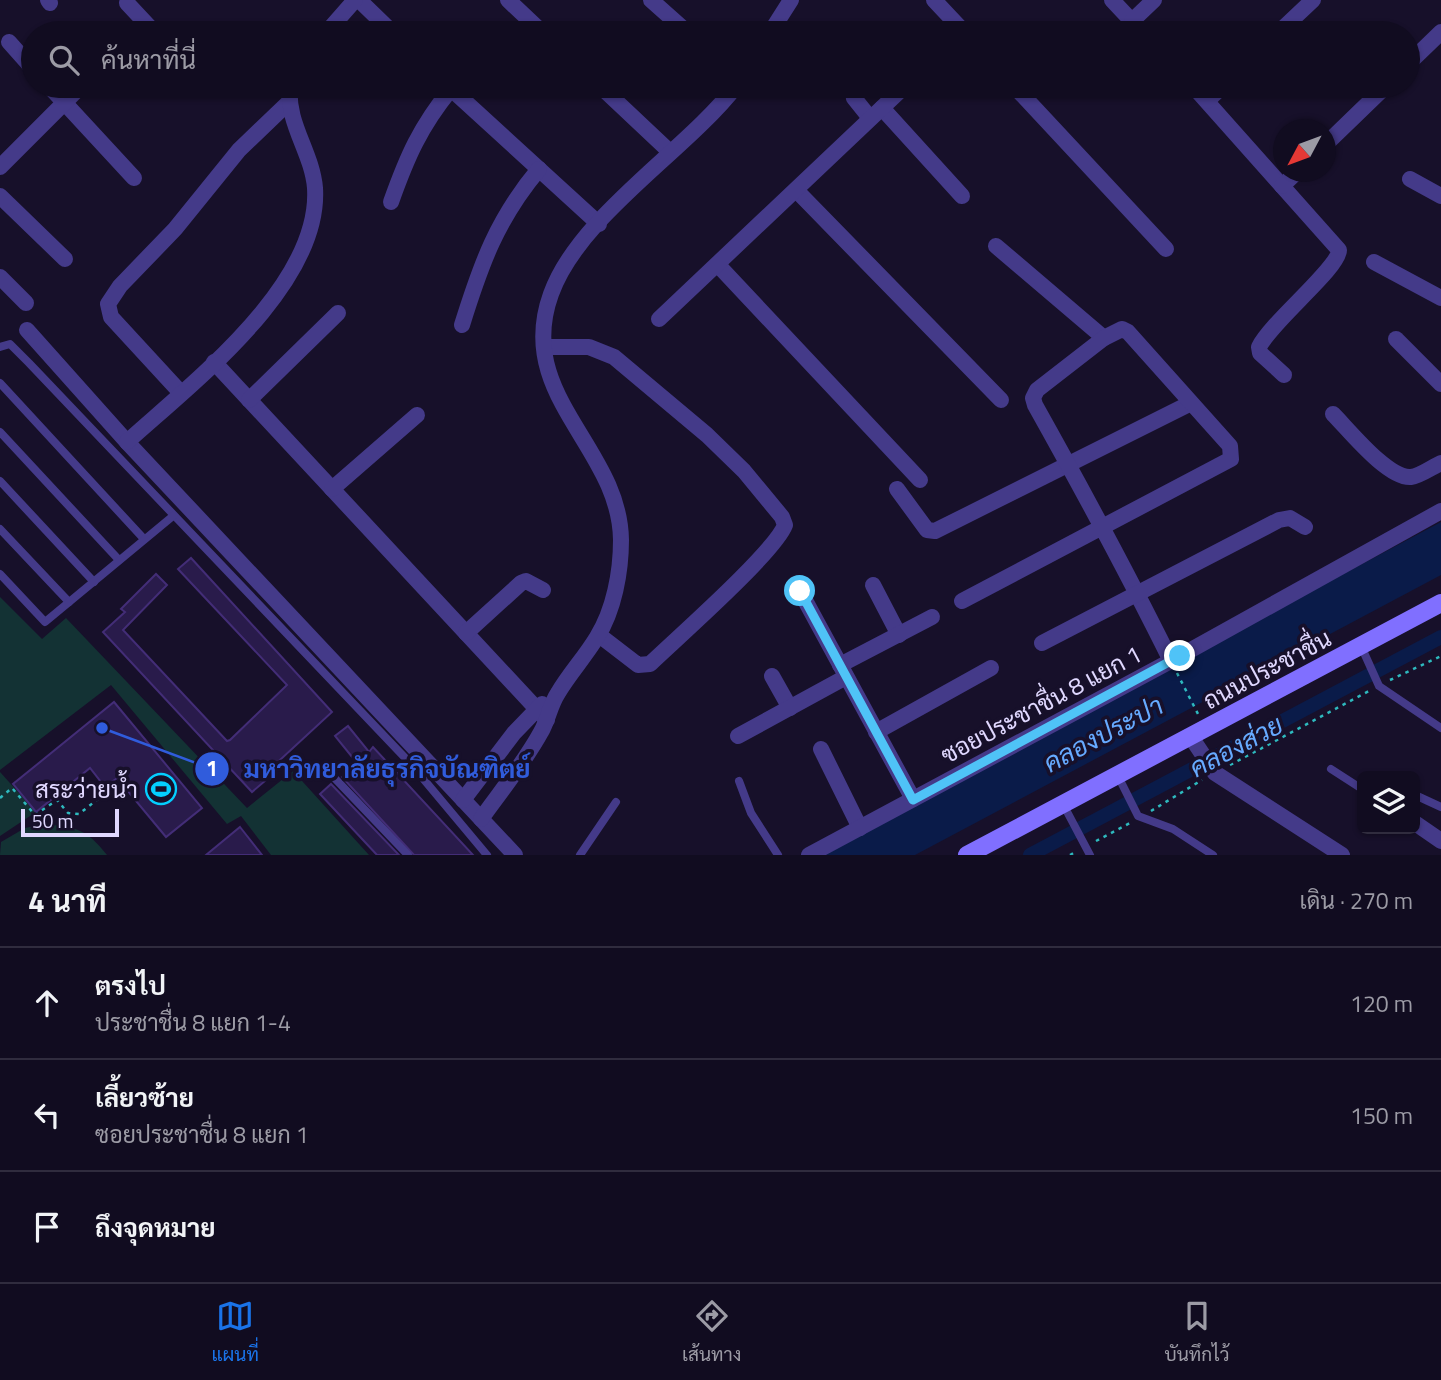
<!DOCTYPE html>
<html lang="th">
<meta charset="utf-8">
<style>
:root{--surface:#110c20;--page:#1a1529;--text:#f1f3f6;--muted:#9c9ba5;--line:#302c3e;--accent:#1a73e8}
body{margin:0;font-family:"Titillium Web",Sarabun,sans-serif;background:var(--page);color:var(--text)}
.controls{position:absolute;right:21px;bottom:21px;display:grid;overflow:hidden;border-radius:10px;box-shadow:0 2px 5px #0004}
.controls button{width:63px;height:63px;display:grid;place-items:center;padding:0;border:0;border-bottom:2px solid var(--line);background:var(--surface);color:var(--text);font:35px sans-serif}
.compass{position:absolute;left:1273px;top:119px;width:63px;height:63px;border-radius:50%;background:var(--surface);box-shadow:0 2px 5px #0004;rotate:229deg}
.scale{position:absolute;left:21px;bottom:18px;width:98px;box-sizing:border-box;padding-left:7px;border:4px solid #e0d8ff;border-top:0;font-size:19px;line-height:24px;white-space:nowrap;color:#e0d8ff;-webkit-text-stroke:5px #17102a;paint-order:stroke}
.stop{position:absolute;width:21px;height:21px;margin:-16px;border:5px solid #4fc3f7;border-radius:50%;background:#fff}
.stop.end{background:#4fc3f7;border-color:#fff;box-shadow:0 2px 7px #0008}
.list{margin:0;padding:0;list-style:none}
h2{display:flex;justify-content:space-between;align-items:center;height:91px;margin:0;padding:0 28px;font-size:30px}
h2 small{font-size:23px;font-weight:400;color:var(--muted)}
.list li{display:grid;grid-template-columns:46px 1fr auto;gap:21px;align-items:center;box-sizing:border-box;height:112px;padding:0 28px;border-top:2px solid var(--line)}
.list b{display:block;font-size:26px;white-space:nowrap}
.list p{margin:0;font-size:23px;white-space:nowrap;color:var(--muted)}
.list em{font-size:23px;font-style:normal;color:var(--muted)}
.icon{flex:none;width:38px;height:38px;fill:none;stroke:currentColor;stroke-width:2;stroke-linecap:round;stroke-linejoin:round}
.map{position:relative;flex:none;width:1441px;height:855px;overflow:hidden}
.search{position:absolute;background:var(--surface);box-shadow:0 2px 5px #0004;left:21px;right:21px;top:21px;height:77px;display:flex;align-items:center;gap:18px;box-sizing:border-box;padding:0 24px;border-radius:38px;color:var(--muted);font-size:26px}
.sheet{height:427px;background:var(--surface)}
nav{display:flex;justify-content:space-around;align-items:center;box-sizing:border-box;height:98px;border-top:2px solid var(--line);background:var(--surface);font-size:19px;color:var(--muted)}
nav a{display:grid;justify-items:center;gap:4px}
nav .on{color:var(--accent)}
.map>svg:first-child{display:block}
</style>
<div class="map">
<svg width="1441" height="855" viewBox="0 0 1441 855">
<rect width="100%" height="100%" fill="#17102a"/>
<g fill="#133234">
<path d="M0,597L42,639L66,618L247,808L293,771L369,855H271L241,816L227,824L111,685L0,770Z"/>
<path d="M0,772L36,812L0,836Z"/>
<path d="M44,824C77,827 86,829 107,855H0L1,842L25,828Z"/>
</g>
<path fill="#0a1b49" d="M1441,522V575L915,855H815Z"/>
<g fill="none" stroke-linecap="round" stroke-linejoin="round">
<path stroke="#0a1b49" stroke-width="14" d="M1030,855L1441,637"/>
</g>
<g fill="#291b4b" stroke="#432d77" stroke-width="2">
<path d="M191,558L332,712L268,771L272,775L252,792L103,632L125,612L121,609L156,574L167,585L123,630L227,741L230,740L287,685L178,569Z"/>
<path d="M114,702L202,808L166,837L117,778L105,787L90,768L36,812L13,784Z"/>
<path d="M348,726L369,752L373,747L473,855H414L342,777L357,763L335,736Z"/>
<path d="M331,784L399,855H377L320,794Z"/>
<path d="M240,827L262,855H206Z"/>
</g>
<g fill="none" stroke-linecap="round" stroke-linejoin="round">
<g stroke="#2eb9be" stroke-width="2.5" stroke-dasharray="3.5 5" stroke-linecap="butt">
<path d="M1177,673L1198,714"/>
<path d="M1390,680L1441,656"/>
<path d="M1230,765L1369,691"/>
<path d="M0,798L12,788L35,815L57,800L68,813L79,814L108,791"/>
<path d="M1151,811L1202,780"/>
<path d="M1096,841L1130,823"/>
<path d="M1070,855L1077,851"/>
</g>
<g stroke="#443a89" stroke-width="8">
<path d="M0,347L10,344L29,363L410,763L487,855"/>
<path d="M0,383L144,539"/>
<path d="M0,432L119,560"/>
<path d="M0,481L94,582"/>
<path d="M0,529L69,602"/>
<path d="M0,574L45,622L173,516"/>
<path d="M1361,646L1379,686L1441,728"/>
<path d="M325,768L408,855"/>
<path d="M1331,769L1362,789"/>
<path d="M1118,776L1138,816L1173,829L1213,855"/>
<path d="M739,781L751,813L778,855"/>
<path d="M1415,795L1441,807"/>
<path d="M1063,804L1090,855"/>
<path d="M580,855L616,802"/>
</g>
<g stroke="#443a89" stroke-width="16">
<path d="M48,0L50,3"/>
<path d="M359,0L393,33"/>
<path d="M508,0L543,33"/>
<path d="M651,0L688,33"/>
<path d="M934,0L965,33"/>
<path d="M1112,0L1143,33"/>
<path d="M127,3L155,33"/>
<path d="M1132,21L1154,0"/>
<path d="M326,33L355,0"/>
<path d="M770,33L791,0"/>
<path d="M1278,33L1313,0"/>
<path d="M9,42L33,69"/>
<path d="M1408,64L1441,32"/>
<path d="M49,86L134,178"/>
<path d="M448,86L599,224"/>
<path d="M600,86L669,151"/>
<path d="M860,86L854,98L870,118"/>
<path d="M1014,86L1166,249"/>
<path d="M1193,86L1339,250C1339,268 1272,321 1259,347L1260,353L1284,375"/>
<path d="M1207,101L1223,86"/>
<path d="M882,108L962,196"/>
<path d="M1326,144L1386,86"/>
<path d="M0,167L81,86"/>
<path d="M1410,179L1441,196"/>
<path d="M1282,186L1297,172"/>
<path d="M796,190L1001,400"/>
<path d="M0,196L65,259"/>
<path d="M391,202C407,157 420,127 451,89"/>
<path d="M996,246L1104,338"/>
<path d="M1374,262L1441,298"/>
<path d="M718,265L920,480"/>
<path d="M0,277L26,303"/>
<path d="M659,319L905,86"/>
<path d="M462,325C481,264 497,219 539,169"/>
<path d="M27,330L127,442L515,855"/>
<path d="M1396,339L1441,384"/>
<path d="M544,347H589L614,357L707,435L744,471L782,517L785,525C775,552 676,639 650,664L638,665L599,635"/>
<path d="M214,362L547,720"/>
<path d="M181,393L111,317L108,304L120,286L175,229L239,150L288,103"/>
<path d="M249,400L338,313"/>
<path d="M1333,414C1349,430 1388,479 1411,477C1420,476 1432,467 1441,463"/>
<path d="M127,442C192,383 321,285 315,188C312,152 286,123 290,86"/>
<path d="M332,489L417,415"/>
<path d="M897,489L927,530L935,531L1191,403"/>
<path d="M873,585L899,635"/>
<path d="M800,591L913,799"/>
<path d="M962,601L1231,459L1230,446L1128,332L1122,329L1104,338L1037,390L1033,398L1035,405C1082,489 1128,574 1171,661"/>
<path d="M466,633L521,583L526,581L543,590"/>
<path d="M1042,643L1279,520L1290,518L1305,527"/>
<path d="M840,665L932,617"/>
<path d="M772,676L790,708"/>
<path d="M876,732L991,668"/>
<path d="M738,736L846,677"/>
<path d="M1191,737L1215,773L1342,855"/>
<path d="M821,749L860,828"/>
<path d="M463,800L514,733L542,704"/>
<path d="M481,819C501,791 524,763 541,732C548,720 550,705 558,693C569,674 585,657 597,637C614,610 621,572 621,540C620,447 514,396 551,294C579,216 686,151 736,86"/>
<path d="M1415,823L1441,841"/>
<path d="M809,855L1180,656L1441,511"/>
</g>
<path stroke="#806fff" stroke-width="18" d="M967,855L1441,603"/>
</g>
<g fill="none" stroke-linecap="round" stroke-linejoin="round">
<path stroke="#4fc3f7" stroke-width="9" d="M800,591L913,800L1180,656"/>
</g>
<defs>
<g id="stadium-ring" transform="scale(1.575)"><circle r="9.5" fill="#17102a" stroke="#04cfff" stroke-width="1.5"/><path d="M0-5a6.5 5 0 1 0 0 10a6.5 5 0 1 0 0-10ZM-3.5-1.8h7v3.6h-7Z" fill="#04cfff"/></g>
</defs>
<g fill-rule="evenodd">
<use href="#stadium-ring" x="161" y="789"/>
</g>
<g text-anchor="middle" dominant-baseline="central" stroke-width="7" stroke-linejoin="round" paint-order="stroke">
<g font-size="24" fill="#e0d8ff" stroke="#17102a">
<text transform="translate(1267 669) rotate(-28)">ถนนประชาชื่น</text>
<text transform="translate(1041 704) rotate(-28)">ซอยประชาชื่น 8 แยก 1</text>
</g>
<g font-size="24" fill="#e0d8ff" stroke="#17102a" text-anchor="end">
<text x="138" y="789">สระว่ายน้ำ</text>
</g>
<g font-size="26" font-style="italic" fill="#6af" stroke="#17102a">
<text transform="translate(1103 734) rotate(-28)">คลองประปา</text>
<text transform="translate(1236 746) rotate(-28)">คลองส่วย</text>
</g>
</g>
<path fill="none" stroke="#305cdc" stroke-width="2.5" d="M102 728L212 769"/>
<g fill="#305cdc" stroke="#17102a" stroke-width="2.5">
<circle cx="102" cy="728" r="7"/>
<circle cx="212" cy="769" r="18"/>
</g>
<g font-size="21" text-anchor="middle" font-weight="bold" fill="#fff">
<text x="212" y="776">1</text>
</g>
<g font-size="26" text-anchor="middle" font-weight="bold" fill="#305cdc" stroke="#17102a" stroke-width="7" stroke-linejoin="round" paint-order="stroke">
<text x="387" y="778">มหาวิทยาลัยธุรกิจบัณฑิตย์</text>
</g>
</svg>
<div class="controls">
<button><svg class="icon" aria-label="layers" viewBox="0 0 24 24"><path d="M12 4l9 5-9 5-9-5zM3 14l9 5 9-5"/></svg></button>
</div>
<svg class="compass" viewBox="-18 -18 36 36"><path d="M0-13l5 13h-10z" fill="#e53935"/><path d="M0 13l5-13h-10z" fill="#9c9ba5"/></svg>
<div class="scale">50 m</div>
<div class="stop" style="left:800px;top:591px"></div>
<div class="stop end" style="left:1180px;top:656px"></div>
<div class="search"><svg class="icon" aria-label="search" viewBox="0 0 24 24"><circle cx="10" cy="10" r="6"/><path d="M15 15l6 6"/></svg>ค้นหาที่นี่</div>
</div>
<section class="sheet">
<h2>4 นาที<small>เดิน · 270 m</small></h2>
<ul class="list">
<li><svg class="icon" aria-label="ahead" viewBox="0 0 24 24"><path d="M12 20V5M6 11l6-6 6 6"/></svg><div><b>ตรงไป</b><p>ประชาชื่น 8 แยก 1-4</p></div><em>120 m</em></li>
<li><svg class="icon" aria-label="left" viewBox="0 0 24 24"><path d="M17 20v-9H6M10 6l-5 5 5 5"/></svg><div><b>เลี้ยวซ้าย</b><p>ซอยประชาชื่น 8 แยก 1</p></div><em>150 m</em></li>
<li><svg class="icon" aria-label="arrive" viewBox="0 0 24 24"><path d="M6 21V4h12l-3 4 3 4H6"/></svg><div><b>ถึงจุดหมาย</b></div></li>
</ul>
</section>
<nav>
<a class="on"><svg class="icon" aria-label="map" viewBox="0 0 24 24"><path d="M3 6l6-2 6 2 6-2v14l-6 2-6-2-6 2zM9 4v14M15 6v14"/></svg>แผนที่</a>
<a><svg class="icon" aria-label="directions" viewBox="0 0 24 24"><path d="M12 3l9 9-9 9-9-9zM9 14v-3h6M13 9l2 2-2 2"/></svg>เส้นทาง</a>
<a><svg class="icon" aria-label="saved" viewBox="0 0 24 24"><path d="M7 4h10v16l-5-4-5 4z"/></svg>บันทึกไว้</a>
</nav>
